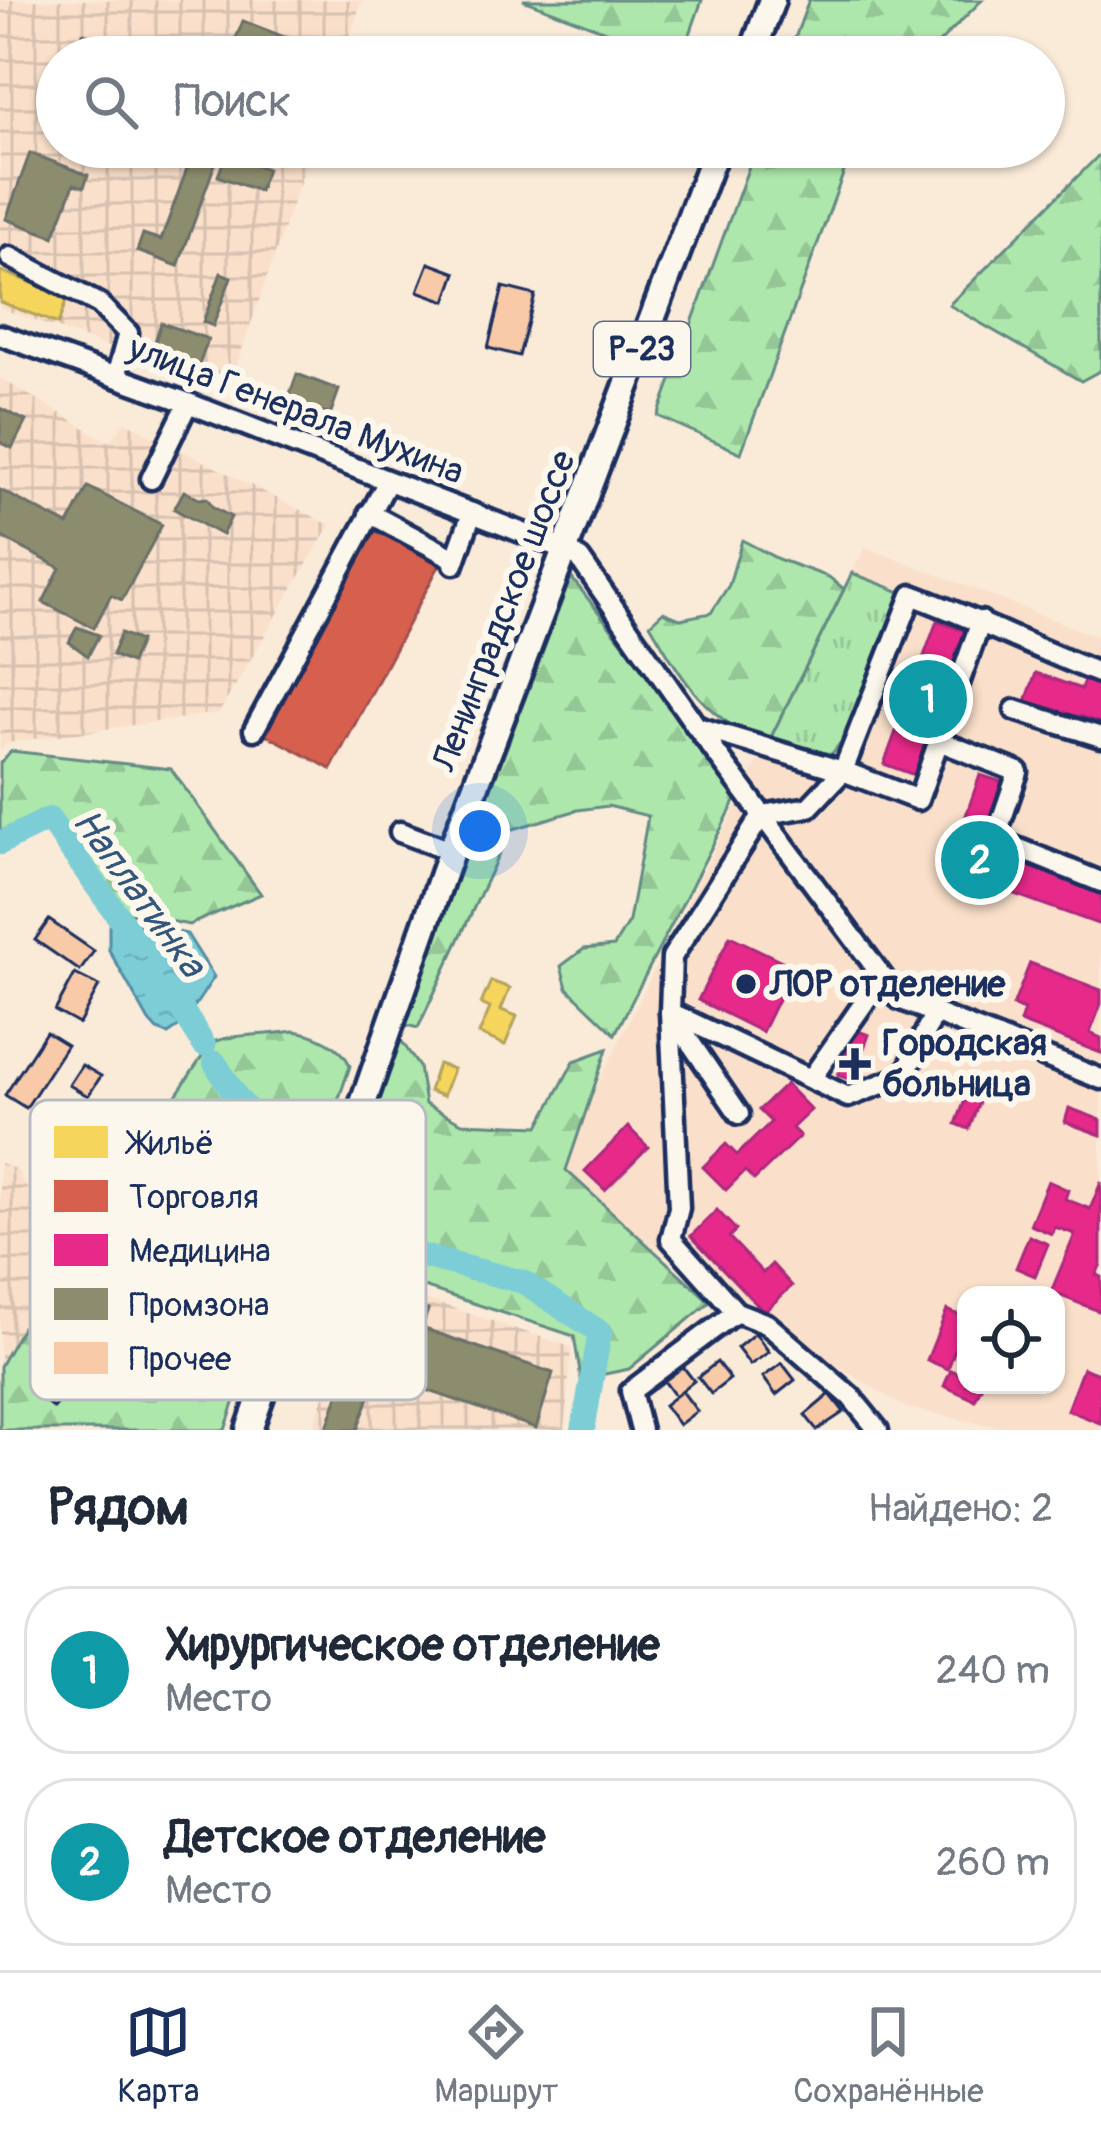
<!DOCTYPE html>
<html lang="ru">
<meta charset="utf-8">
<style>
:root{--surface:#fff;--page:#f2f2f3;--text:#1f2937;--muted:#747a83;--line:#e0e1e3;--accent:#1b2f5e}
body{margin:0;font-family:Pangolin,sans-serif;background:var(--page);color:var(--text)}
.controls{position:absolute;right:36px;bottom:36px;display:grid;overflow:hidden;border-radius:24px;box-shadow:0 3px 9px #0004}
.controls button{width:108px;height:108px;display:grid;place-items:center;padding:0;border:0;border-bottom:3px solid var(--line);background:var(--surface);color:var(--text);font:60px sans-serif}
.you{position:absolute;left:480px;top:831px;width:42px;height:42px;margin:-30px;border:9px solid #fff;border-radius:50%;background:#1a73e8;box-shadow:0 0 0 18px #1a73e833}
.badge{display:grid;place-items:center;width:78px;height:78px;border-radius:50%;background:var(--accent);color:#fff;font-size:39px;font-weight:700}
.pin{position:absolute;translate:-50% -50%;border:6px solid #fff;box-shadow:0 3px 12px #0006}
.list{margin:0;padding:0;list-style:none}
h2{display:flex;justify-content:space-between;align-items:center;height:156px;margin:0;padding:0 48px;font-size:51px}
h2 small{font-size:39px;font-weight:400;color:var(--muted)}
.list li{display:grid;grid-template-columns:78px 1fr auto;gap:36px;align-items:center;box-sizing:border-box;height:168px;margin:0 24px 24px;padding:0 24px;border:3px solid var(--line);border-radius:48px}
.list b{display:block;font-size:45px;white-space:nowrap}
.list p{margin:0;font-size:39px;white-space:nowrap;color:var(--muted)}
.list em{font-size:39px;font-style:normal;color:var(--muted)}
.icon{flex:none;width:66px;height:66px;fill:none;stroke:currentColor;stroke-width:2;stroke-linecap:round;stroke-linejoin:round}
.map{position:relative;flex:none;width:1101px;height:1430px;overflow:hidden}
.search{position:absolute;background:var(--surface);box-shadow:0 3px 9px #0004;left:36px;right:36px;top:36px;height:132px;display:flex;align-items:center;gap:30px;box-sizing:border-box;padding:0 42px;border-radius:66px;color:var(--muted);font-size:45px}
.sheet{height:540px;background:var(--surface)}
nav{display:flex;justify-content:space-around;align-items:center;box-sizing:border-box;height:168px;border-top:3px solid var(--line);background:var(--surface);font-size:33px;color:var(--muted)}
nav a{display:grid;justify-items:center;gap:6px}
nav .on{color:var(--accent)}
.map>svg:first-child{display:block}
</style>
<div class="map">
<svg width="1101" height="1430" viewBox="0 0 1101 1430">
<defs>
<pattern id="industrial-grid" width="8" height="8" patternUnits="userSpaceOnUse" patternTransform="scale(3)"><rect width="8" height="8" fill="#fae0ca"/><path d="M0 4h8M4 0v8" fill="none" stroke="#d6c0b0"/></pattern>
<pattern id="grass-tufts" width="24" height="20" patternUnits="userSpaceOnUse" patternTransform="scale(3)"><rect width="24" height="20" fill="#aee7ab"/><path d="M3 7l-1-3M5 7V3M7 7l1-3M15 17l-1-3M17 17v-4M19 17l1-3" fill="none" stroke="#95c696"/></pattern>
<pattern id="forest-firs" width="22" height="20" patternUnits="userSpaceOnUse" patternTransform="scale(3)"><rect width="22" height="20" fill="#aee7ab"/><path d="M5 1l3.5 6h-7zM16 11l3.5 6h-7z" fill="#95c696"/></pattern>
<pattern id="water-ripples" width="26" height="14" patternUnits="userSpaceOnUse" patternTransform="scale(3)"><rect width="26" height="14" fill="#7ccdd6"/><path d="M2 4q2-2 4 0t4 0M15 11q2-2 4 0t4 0" fill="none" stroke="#6bb0ba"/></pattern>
</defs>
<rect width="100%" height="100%" fill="#faead8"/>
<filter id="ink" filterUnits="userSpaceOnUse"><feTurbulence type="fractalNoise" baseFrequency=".00833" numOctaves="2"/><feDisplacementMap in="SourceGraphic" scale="24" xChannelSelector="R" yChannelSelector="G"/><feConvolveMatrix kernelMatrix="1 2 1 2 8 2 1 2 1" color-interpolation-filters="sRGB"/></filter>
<g filter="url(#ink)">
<path fill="#fae0ca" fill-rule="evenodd" d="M865,547L1101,638V1430H1012L906,1408L755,1315L552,1176ZM966,1295H1056V1385H966Z"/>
<g fill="url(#industrial-grid)">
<path d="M0,0H362L343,57H57V147H312L228,390L0,308Z"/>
<path d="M0,378L109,442L125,422L330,525L219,713L7,743L0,751Z"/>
<path d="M0,1163L16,1169L65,1254L0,1366Z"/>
<path d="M383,1285L571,1347L565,1430H312L347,1332Z"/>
</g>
<path fill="url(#grass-tufts)" stroke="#648b84" stroke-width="3" d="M852,573L901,592L841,742L828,759L767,745Z"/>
<g fill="url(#forest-firs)" stroke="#648b84" stroke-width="3">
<path d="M523,0H702L682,57H674Z"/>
<path d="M809,0H982L925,57H788Z"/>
<path d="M756,147H853L741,453L658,416Z"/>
<path d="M1101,153V370L1081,381L949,305Z"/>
<path d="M742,540L778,559L829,577L844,589L767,745C703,716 684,682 650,624L663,612L680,619L711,613L729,585Z"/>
<path d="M571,577L740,792L615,1034L567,988L561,966L584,949L614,946L629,921L648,816L608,806L578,810L510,830L418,1028L402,1024Z"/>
<path d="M11,751L171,769L261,894L189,925L125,912L57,814L0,837V763Z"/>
<path d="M293,1031C314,1033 343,1046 350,1066L225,1430H0V1366L65,1254L88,1255L103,1266L141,1346C183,1364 188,1357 223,1329L230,1279L247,1250L249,1228L245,1210L190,1174L170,1177L161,1199L158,1245L111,1259L78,1241L212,1042C239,1033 265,1036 293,1031Z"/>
<path d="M399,1037L419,1067L425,1104L462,1123L539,1126L574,1061L607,1049L566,1170L710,1302L629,1369L581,1379L574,1336L396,1278L341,1222Z"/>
</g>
<path fill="url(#water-ripples)" stroke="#558ea6" stroke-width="3" d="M119,919L187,934L214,977L183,1024L168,1034L157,1030L149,1021L109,950V926Z"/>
<g fill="#f6d55c" stroke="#b4a35d" stroke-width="3">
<path d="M0,271L68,296L58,324L0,302Z"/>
<path d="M491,981L510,988L501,1010L517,1016L505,1045L479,1034L490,1008L481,1004Z"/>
<path d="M438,1064L453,1069L443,1096L429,1091Z"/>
</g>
<path fill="#d6604d" stroke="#9e5152" stroke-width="3" d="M372,528L440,564L331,769L263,733Z"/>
<g fill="#e7298a" stroke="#aa2b7d" stroke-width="3">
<path d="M937,621L973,634L920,777L884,764Z"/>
<path d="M1036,673L1081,689L1086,675L1099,680L1101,724L1080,716L1077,723L1025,704Z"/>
<path d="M980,775L1002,782L978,849L1101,892V925L947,870Z"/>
<path d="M730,936L794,967L762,1032L698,1000Z"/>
<path d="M1030,963L1101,990V1004L1090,1033L1101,1038V1053L1020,1022L1024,1010L1013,1006Z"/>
<path d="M855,1030L869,1035L852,1080L838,1075Z"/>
<path d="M973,1079L986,1084L969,1129L956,1124Z"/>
<path d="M786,1084L811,1110L792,1128L800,1136L754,1180L745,1171L726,1190L703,1167L726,1144L737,1155L771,1122L759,1110Z"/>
<path d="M1069,1108L1101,1120V1135L1065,1122Z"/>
<path d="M628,1127L648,1147L605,1190L585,1171Z"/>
<path d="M1048,1181L1068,1190L1065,1199L1090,1209L1101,1182V1264L1096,1275L1101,1277V1312L1051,1292L1075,1234L1055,1227L1052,1234L1030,1225Z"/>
<path d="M717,1210L736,1230L729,1237L763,1273L772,1264L792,1286L764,1312L691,1236Z"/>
<path d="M1029,1236L1048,1244L1035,1276L1016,1268Z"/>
<path d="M947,1310L966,1318L948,1369L927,1360Z"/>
<path d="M1083,1368L1101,1375L1100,1423L1067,1410Z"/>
<path d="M951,1370L966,1376V1385H982L975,1400L944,1386Z"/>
</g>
<g fill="#8c8c6e" stroke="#6a7069" stroke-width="3">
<path d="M243,21L300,43L294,57H255L232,48Z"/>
<path d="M83,33L100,38L93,57H75Z"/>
<path d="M125,147H153L147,166L122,157Z"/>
<path d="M195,147H221L178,266L137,251L143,234L161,240Z"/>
<path d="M30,153L88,175L84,187L74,184L54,237L6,219Z"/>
<path d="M226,154L267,169L259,191L218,176Z"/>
<path d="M221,273L231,277L213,326L203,322Z"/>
<path d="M161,323L208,339L197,371L151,354Z"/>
<path d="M297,374L339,390L330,415L288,399Z"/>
<path d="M0,408L26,421L12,448L0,442Z"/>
<path d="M88,487L162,525L122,600L111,595L94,628L43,602L60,568L0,536V490L68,525Z"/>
<path d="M184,491L199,499L207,498L213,507L231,517L222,535L174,509Z"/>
<path d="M77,627L99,635L88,656L69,642Z"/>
<path d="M121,633L140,641L131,663L112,655Z"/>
<path d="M389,1297L428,1310L422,1328L553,1373L536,1428L378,1373L357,1430H326L358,1339L367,1341L375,1318L383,1315Z"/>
</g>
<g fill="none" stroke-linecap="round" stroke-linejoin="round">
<g stroke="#7ccdd6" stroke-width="24">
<path d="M0,843L49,819L138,944"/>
<path d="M171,992L204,1045"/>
<path d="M215,1063L237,1098L311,1183"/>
<path d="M342,1199L403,1251L523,1282L600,1332L583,1430"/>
</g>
</g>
<g fill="#f9caa8" stroke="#1b2f5e" stroke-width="3">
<path d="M429,263L456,273L446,301L418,291Z"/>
<path d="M503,287L535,295L519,356L488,348Z"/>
<path d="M49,920L94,951L80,971L35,940Z"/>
<path d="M75,974L99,986L79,1024L55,1011Z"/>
<path d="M46,1032L67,1045L26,1108L5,1095Z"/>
<path d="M82,1065L101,1076L88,1096L69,1085Z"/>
<path d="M755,1333L769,1352L750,1365L737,1348Z"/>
<path d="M717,1362L730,1379L711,1394L698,1377Z"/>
<path d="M782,1363L795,1380L776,1395L763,1377Z"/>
<path d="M681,1364L694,1381L675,1396L662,1378Z"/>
<path d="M58,1372L73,1384L53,1408L38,1396Z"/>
<path d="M682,1391L697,1411L679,1425L664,1405Z"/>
<path d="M830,1394L844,1412L817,1430L805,1415Z"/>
</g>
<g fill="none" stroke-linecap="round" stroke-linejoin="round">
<g stroke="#1b2f5e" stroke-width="27">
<g id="minor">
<path d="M10,257L99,304L128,333L116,377"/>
<path d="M0,335L188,403L567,550L580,559L696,726L899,999L1101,1079"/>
<path d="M151,479L188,403"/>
<path d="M369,513L453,558"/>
<path d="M454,564L472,513"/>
<path d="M981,621L918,800L843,771L912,595C976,619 1037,649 1101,674"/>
<path d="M1015,710L1101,737"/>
<path d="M701,728L843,771L809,807L762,815L672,957L670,1012L679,1208L671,1239L736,1312L767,1324L851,1397L878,1430"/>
<path d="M254,730L388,481"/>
<path d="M939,741L1018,772L995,839L1101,882"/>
<path d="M400,832L451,851"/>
<path d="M670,1012L848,1097L905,1075L934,1014"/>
<path d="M671,1014L739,1114"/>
<path d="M811,1079L882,977"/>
<path d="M308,1255L360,1272"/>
<path d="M641,1430L631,1391L736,1312"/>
</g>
</g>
<g stroke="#1b2f5e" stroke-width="33">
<g id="major">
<path d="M751,57L772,0"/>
<path d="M249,1430L451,851L717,147"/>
</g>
</g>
<use href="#minor" stroke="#fbf7ec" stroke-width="18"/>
<use href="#major" stroke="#fbf7ec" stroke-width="24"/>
</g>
</g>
<g fill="#1b2f5e" stroke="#fbf7ec" stroke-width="4.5">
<circle cx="746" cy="984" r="12"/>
<path d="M849 1046h12v12h12v12h-12v12h-12v-12h-12v-12h12z"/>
</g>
<g text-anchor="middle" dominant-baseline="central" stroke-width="12" stroke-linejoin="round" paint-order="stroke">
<rect fill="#fbf7ec" stroke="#5e6b89" stroke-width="3" x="594" y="322" width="96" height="54" rx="9"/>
<g font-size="33" font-weight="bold" fill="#1b2f5e">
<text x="642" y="349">Р-23</text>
</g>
<g font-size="36" fill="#1b2f5e" stroke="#fbf7ec">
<text transform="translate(296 410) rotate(21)">улица Генерала Мухина</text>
<text transform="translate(504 611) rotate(-69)">Ленинградское шоссе</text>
</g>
<g font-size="36" font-weight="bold" fill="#1b2f5e" stroke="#fbf7ec" text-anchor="start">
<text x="770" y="984">ЛОР отделение</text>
<text x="882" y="1043">Городская<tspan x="882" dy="41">больница</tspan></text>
</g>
<g font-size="39" font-style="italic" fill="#33567c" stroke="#fbf7ec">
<text transform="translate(139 893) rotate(54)">Наплатинка</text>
</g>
</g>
<rect x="30" y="1100" width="396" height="300" rx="18" fill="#fbf7ec" stroke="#b8bbc1" stroke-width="3"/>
<rect x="54" y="1126" width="54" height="32" fill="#f6d55c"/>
<rect x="54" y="1180" width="54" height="32" fill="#d6604d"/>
<rect x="54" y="1234" width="54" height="32" fill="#e7298a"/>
<rect x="54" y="1288" width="54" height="32" fill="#8c8c6e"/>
<rect x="54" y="1342" width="54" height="32" fill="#f9caa8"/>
<g font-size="33" fill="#1b2f5e">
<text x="129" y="1154">Жильё</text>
<text x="129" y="1208">Торговля</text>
<text x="129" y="1262">Медицина</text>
<text x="129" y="1316">Промзона</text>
<text x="129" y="1370">Прочее</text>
</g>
</svg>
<div class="controls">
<button><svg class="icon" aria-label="locate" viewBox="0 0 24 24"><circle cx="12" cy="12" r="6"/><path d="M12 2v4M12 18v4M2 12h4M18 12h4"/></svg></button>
</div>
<div class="you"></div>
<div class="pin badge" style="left:928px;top:699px;background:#0f9aa8">1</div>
<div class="pin badge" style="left:980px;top:860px;background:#0f9aa8">2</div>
<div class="search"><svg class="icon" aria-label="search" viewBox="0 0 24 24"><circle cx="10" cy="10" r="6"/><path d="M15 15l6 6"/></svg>Поиск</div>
</div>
<section class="sheet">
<h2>Рядом<small>Найдено: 2</small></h2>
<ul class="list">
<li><span class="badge" style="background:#0f9aa8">1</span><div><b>Хирургическое отделение</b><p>Место</p></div><em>240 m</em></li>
<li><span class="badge" style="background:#0f9aa8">2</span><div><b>Детское отделение</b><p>Место</p></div><em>260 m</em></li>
</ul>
</section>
<nav>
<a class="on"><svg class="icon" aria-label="map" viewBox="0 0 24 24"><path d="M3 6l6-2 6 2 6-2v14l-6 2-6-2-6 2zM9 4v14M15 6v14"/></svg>Карта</a>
<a><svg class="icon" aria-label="directions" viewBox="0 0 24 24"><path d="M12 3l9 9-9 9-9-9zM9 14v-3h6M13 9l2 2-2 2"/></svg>Маршрут</a>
<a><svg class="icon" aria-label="saved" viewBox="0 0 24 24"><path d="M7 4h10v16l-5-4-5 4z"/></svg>Сохранённые</a>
</nav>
